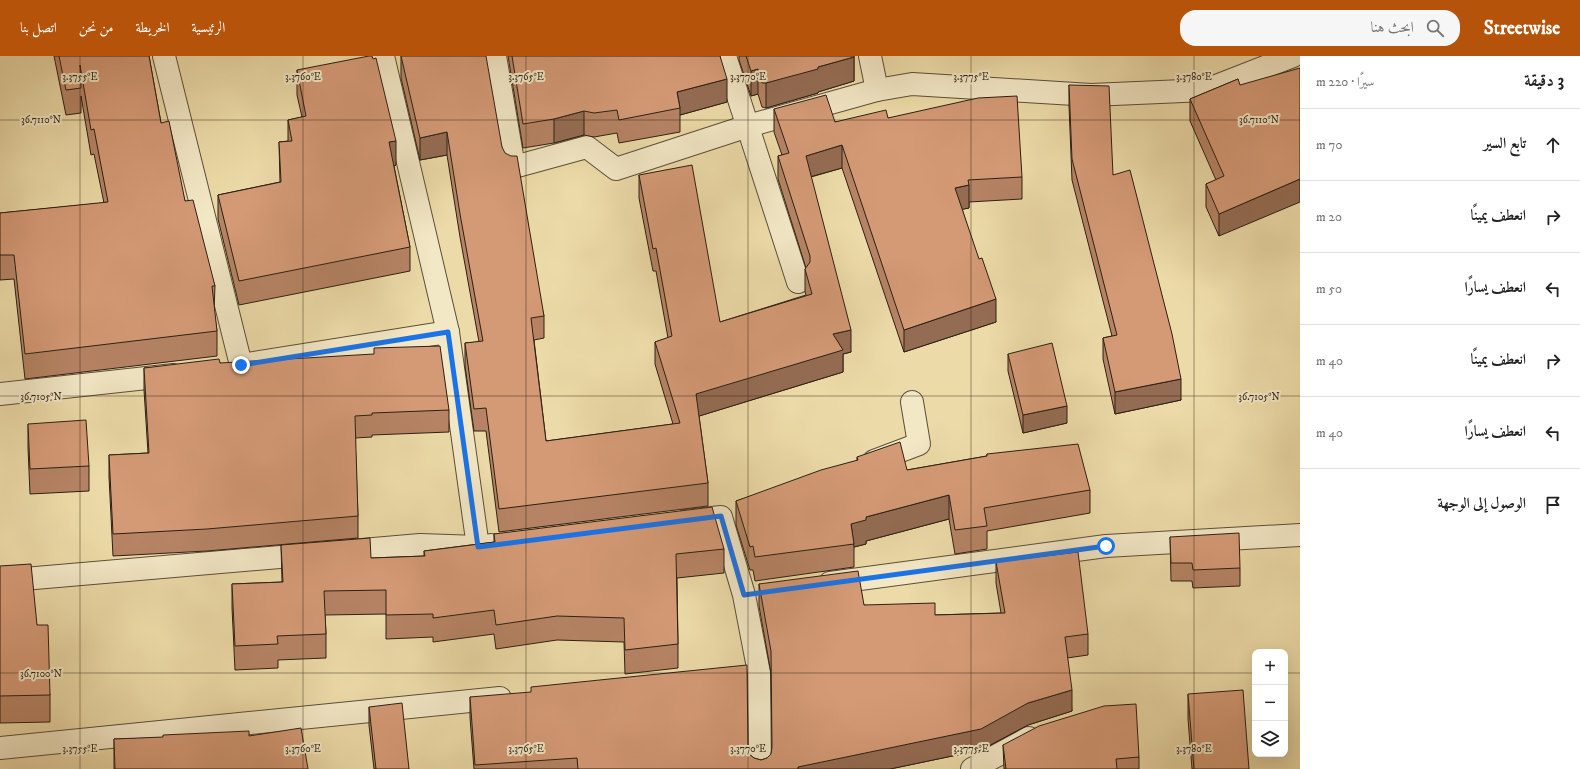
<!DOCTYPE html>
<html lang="ar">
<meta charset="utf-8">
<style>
:root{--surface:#fff;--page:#f6f6f6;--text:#222;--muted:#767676;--line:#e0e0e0;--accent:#b45309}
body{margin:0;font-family:"IM FELL DW Pica",Amiri,serif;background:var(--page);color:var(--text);direction:rtl}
.controls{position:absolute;right:12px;bottom:12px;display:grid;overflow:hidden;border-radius:8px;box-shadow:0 4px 16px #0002}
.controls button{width:36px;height:36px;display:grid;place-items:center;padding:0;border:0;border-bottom:1px solid var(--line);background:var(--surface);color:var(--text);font:20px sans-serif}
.stop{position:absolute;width:12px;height:12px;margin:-9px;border:3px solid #1a73e8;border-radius:50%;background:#fff}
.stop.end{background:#1a73e8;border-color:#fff;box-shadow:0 1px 4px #0008}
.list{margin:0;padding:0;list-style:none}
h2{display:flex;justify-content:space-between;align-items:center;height:52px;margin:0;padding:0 16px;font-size:17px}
h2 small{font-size:13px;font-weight:400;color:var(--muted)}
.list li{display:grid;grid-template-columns:26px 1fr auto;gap:12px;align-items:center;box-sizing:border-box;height:72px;padding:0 16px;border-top:1px solid var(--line)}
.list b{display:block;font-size:15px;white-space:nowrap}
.list em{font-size:13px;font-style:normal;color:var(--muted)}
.icon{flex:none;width:22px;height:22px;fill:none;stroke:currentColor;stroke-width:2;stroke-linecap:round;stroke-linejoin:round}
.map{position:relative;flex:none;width:1300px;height:713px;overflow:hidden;direction:ltr}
header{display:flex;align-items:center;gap:24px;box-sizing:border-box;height:56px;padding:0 20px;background:var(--accent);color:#fff}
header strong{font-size:19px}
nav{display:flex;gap:22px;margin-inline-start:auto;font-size:14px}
.search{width:280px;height:36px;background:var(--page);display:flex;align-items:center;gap:10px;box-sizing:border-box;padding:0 14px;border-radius:16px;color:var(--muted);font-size:15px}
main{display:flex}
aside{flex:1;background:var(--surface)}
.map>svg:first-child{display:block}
</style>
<header>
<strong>Streetwise</strong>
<div class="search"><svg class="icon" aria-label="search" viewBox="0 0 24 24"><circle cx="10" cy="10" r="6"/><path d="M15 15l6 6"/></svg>ابحث هنا</div>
<nav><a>الرئيسية</a><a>الخريطة</a><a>من نحن</a><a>اتصل بنا</a></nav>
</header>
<main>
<aside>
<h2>3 دقيقة<small>سيرًا · 220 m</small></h2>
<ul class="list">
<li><svg class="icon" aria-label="ahead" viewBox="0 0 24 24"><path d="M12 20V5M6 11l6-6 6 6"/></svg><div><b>تابع السير</b></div><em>70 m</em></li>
<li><svg class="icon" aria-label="right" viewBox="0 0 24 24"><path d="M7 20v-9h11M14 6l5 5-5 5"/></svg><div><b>انعطف يمينًا</b></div><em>20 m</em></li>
<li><svg class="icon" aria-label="left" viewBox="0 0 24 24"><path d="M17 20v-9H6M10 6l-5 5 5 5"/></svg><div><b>انعطف يسارًا</b></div><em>50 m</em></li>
<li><svg class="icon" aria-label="right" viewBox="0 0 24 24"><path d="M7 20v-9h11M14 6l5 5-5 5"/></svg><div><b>انعطف يمينًا</b></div><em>40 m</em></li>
<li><svg class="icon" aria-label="left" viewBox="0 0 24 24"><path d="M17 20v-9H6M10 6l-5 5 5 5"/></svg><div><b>انعطف يسارًا</b></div><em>40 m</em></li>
<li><svg class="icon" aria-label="arrive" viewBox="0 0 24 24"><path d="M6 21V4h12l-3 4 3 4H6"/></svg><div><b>الوصول إلى الوجهة</b></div></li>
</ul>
</aside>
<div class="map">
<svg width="1300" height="713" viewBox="0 0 1300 713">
<rect width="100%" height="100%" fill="#ecdba8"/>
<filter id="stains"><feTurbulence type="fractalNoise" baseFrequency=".005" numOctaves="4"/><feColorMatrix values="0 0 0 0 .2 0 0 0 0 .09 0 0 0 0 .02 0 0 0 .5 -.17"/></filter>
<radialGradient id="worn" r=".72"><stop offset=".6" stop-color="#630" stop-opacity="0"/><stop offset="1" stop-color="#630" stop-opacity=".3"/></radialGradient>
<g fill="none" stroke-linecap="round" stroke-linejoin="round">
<g stroke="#5c4e39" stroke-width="24">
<g id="minor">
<path d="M164,0L241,309"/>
<path d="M383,0L448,276L478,491"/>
<path d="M495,0L514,111L587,91L616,113L748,70L877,34L912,28L1091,39L1206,34L1293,0"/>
<path d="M725,0L798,226"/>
<path d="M870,0L877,34"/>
<path d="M247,308L448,276"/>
<path d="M0,338L174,319"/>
<path d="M874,405L919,388L912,346"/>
<path d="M686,465L721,461L744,539L759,617L760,713"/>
<path d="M0,525L420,489L478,491L491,489"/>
<path d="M830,527L1106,490L1300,479"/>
<path d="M0,692L500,642"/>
<path d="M972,713L1029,682"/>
</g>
</g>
<use href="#minor" stroke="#f3e8c6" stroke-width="22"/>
</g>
<g fill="#b68465" stroke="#2c1f14">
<path d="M54,0H149L161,67L185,145L215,230L214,255L217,275V300L25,323L14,223L0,224V157L104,147L94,98L91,99L81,40V57L66,59Z"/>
<path d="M401,0L502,91L544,260V282L534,284L546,385L673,368L655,308V286L668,282L656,215H653L639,142V119L720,266L806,239L805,236V213L806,212L778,123V100L782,99L774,76V53L835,66L888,62L1022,121V143L969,146V152L962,153L996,266L904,296L842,112L811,121L851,296L843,298V316L699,360L708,427V450L499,476L486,375H474L465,310V287L479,286L460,181L447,99L420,104L401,22Z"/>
<path d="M508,0H720L727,46L680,59V76L619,87L617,77L594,81L584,79L554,87L523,92Z"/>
<path d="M739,0H854V25L818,36V37L766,52L762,51L758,38L751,40L739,4Z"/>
<path d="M297,14L396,109L394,110L410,191V215L239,249L218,163V139L280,126L279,86L288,85V64L302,61L297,39Z"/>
<path d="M1238,23L1219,180L1206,151V128L1216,124L1190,65V43Z"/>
<path d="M1069,29L1113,119L1181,344L1115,358L1103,303V282L1112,280L1072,124L1069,50Z"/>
<path d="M1008,298L1067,367L1023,377L1008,315Z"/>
<path d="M220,307L449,354V376L372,379V381L355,382L358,460V482L207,495L113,500L109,421V399L148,397L144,334V312Z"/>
<path d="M28,368L89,410V435L30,438L28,392Z"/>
<path d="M987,398L1090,434V457L987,475V493L955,498L949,463L866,485V488L854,491V511L755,525L753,514H750L736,469V445L857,405V401L907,414L987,400Z"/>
<path d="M494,478L724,493V517L677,522L678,588V612L625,618L624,586L557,584L496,593L494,578L433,586V581L386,583V558L325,559L326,578V602L278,604V612L235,614L232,552V528L282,526L281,489L371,502L424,500V495L494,486Z"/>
<path d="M1170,481L1240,512V530L1193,532L1192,525H1171Z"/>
<path d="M996,506L1088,578V599L1067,602L1072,655L1028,669L981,694L890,713H474L470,662V641L748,692L749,698L754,702L761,704L767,702L771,698L772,692L771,617L759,550V528L864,549L935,559L1001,557L996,527Z"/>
<path d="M0,510L37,569L50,639V666L0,667Z"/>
<path d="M1188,638L1249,713H1192L1188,663Z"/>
<path d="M369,651L409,713H374L369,669Z"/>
<path d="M249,680L308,713H114V683Z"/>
<path d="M1003,689L1139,701V713H1004Z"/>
</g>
<g fill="#946c53" stroke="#2c1f14">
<path d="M854,1V25L818,36V37L766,52V27L818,11Z"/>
<path d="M758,13V38L751,40V15Z"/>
<path d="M727,23V46L680,59V52L677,36Z"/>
<path d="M584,55V79L554,87V63Z"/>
<path d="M447,76V99L420,104V82Z"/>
<path d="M396,85V109L389,111V86Z"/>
<path d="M842,89V112L806,122V100Z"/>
<path d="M1300,123V146L1219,180V158Z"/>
<path d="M969,129V152L955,155V132Z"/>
<path d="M996,243V266L904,296V274Z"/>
<path d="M851,274V296L843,298V316L696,361V338L833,278Z"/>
<path d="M1181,323V344L1115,358V336Z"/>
<path d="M1067,350V367L1023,377V359Z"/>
<path d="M949,439V463L866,485V488L854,491L851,468L866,461Z"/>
<path d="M1072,634V655L1028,669L981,694L890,713H798V711L1028,647Z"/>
</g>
<g fill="#d49a76" stroke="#2c1f14">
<path d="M59,0H149L161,67L169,65L185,145L193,144L215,230H212L217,275L25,298L14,199H0V157L108,146L94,73L91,74L80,9L81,32L66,34Z"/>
<path d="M369,0H372L373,3L376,2L396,85L389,86L410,191L239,225L218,139L281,126L279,86L292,85L288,64L306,60L297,14Z"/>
<path d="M401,0H486L502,91L505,97L511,100H517L544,260L531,262L546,385L680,367L655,286L672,280L656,192L653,193L639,119L692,109L720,266L812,238L805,213L810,206V200L778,100L789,97L774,53L826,39L835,66L886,54L888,62L978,42L1017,40L1022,121L968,124L969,129L955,132L979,203L982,202L996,243L904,274L842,89L806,100L851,274L833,278L843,294L696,338L708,427L499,453L486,352L474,353L465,287L483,285L460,158L447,76L420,82Z"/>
<path d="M512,0H720L727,23L677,36L680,52L619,64L617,54L594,57L584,55L554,63L523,68Z"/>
<path d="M746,0H854V1L818,11V13L766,27H762L758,13L751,15Z"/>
<path d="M1300,12V123L1219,158L1206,128L1224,120L1190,43L1238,23L1240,29Z"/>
<path d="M1069,29L1109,30L1113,119L1130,114L1172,278L1181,323L1115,336L1103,282L1117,279L1072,103Z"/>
<path d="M1052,287L1067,350L1023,359L1008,298Z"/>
<path d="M440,290L449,354L372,357V359L355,360L358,460L207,473L113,478L109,399L149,397L144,312L219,303L220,307L374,298V292Z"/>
<path d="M86,364L89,410L30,413L28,368Z"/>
<path d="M900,386L907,414L987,400V398L1078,388L1090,434L984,452L987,470L955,474L949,439L866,461V464L851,468L854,488L755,501L753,490L750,491L736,445L821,414L858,404L857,401Z"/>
<path d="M712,451L724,493L676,498L678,588L625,594L624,562L557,560L496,569L494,554L433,562V558L386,559V534L324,535L326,578L277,580L278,588L235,590L232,528L283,526L281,489L370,482L371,502L425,500L424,495L495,486L494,478Z"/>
<path d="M1239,477L1240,512L1193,514L1192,507H1171L1170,481Z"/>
<path d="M1078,496L1088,578L1065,581L1072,634L1028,647L981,673L798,711V713H578L577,702L475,709L470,641L531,636V631L747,609L748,692L749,698L754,702L761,704L767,702L771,698L772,691L771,595L759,528L858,515L864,549L935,547V559L1005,557L996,506Z"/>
<path d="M31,508L37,569H48L50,639L0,640V510Z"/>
<path d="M1243,634L1249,713H1194L1188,638Z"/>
<path d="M402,647L409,713H376L369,651Z"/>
<path d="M1136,648L1139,701L1116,703L1117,713H1006L1003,689L1039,670L1104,650Z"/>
<path d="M301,672L308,713H115L114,683L163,681V679L249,675V680Z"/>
</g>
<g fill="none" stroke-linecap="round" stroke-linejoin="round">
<path stroke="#1a73e8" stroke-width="5" d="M241,309L448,276L478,491L721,460L744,539L1106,490"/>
</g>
<path fill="none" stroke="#2c1f14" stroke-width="1" stroke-opacity="0.45" d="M80,0V713M303,0V713M526,0V713M748,0V713M971,0V713M1194,0V713M0,64H1300M0,340H1300M0,617H1255M1285,617H1300"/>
<g font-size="10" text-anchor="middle" fill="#2c1f14" stroke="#f3e8c6" stroke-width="4" stroke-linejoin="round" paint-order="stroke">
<text x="80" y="24">3.3755°E</text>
<text x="303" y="24">3.3760°E</text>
<text x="526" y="24">3.3765°E</text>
<text x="748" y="24">3.3770°E</text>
<text x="971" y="24">3.3775°E</text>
<text x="1194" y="24">3.3780°E</text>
<text x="41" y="67">36.7110°N</text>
<text x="1259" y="67">36.7110°N</text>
<text x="41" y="344">36.7105°N</text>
<text x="1259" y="344">36.7105°N</text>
<text x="41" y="621">36.7100°N</text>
<text x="80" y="696">3.3755°E</text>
<text x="303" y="696">3.3760°E</text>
<text x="526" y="696">3.3765°E</text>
<text x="748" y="696">3.3770°E</text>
<text x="971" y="696">3.3775°E</text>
<text x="1194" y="696">3.3780°E</text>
</g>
<rect width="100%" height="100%" filter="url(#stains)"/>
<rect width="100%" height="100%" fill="url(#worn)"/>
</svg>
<div class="controls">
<button>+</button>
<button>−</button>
<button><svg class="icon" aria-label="layers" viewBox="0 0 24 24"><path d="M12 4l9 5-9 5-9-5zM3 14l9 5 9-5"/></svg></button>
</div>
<div class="stop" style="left:1106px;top:490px"></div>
<div class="stop end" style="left:241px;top:309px"></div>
</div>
</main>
